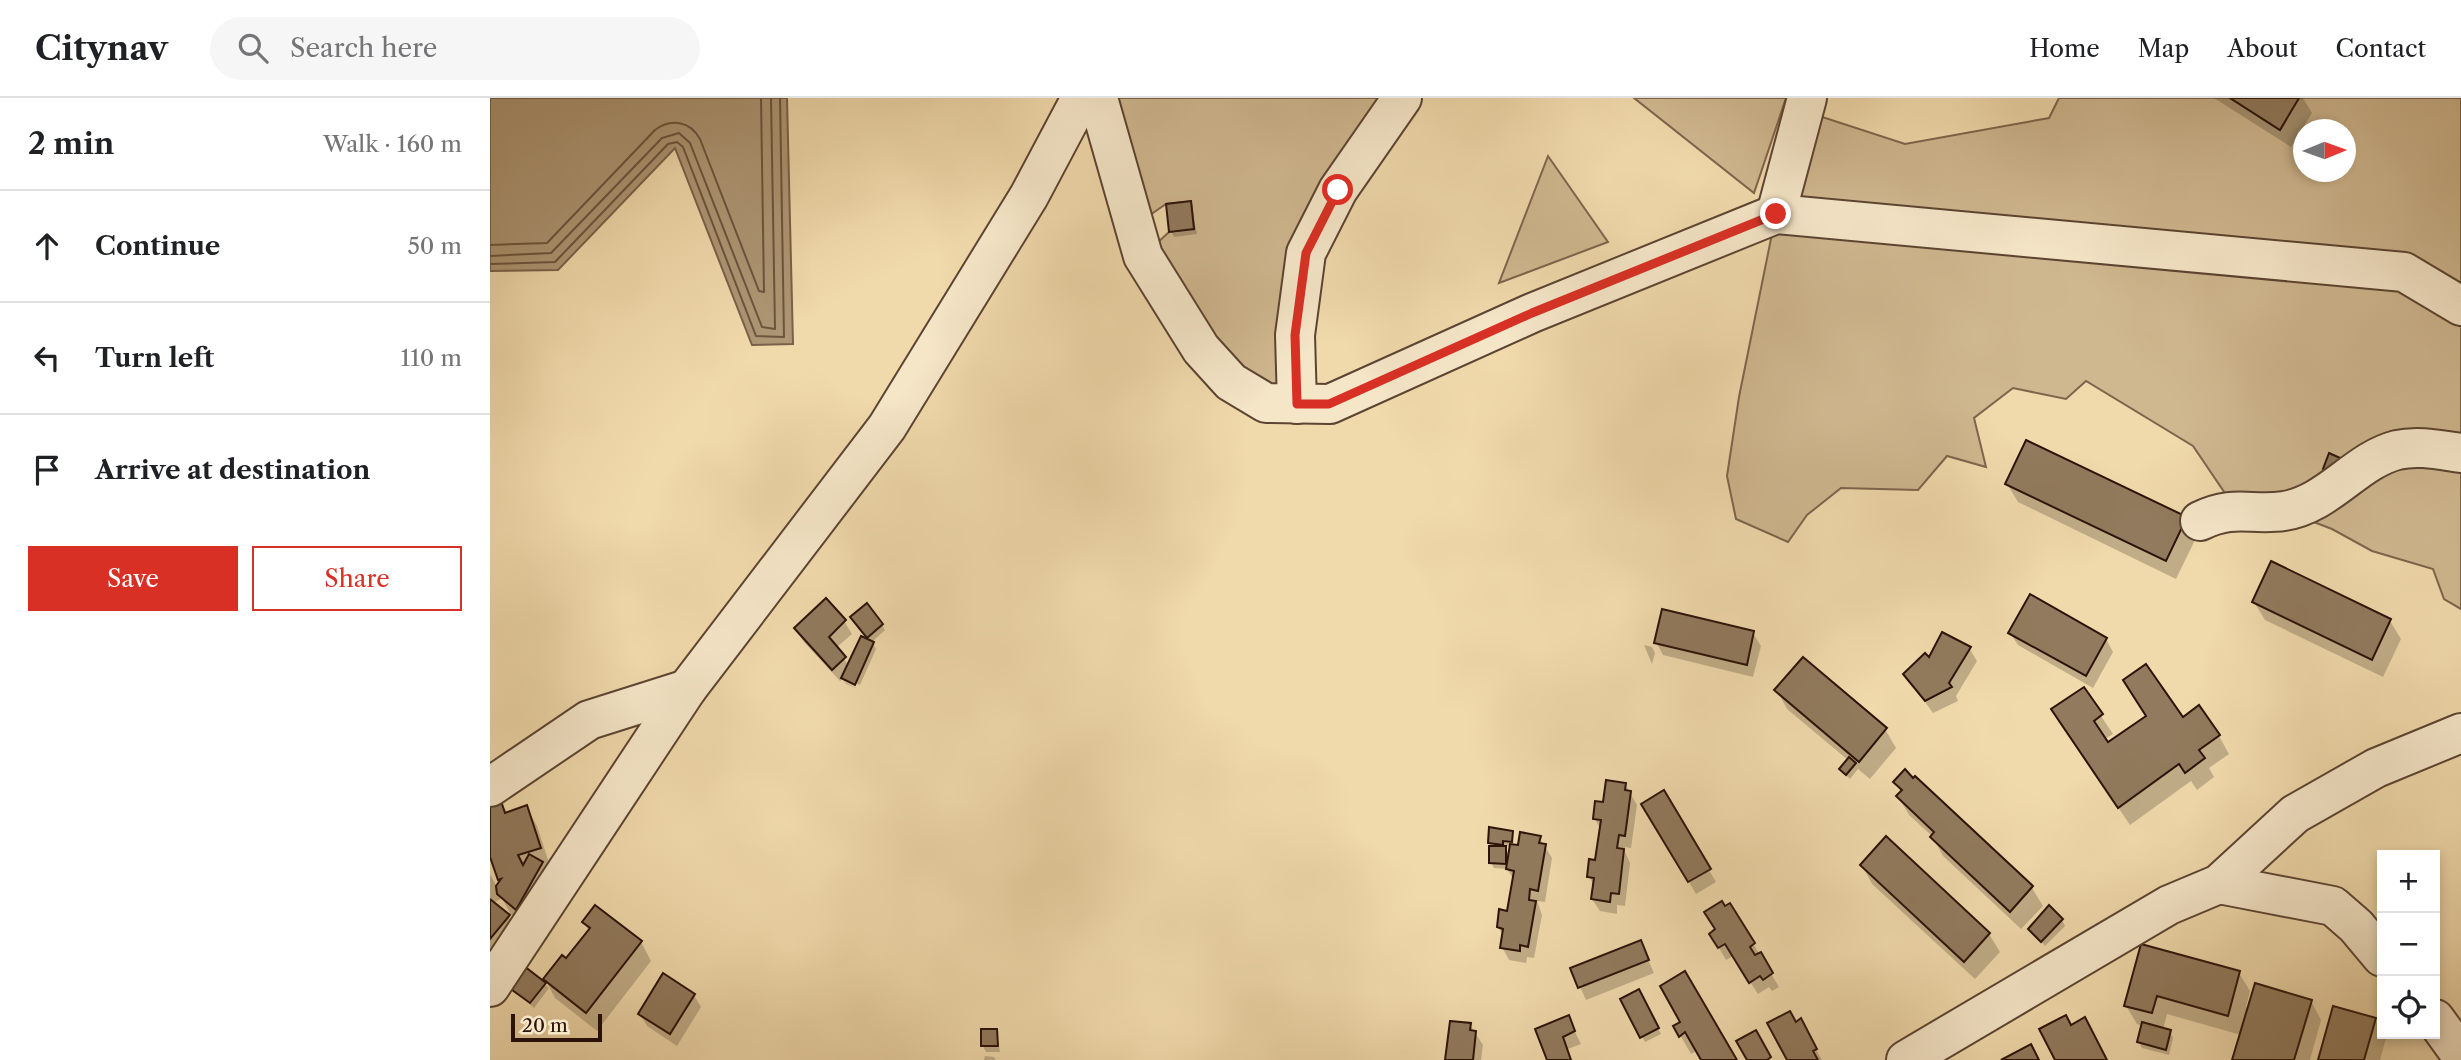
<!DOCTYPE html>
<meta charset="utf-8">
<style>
:root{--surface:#fff;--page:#f6f6f6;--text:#202124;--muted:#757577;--line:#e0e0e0;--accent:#d93025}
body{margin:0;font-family:"Libre Caslon Text",serif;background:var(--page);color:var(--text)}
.controls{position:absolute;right:21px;bottom:21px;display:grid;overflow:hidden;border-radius:0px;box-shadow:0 4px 10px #0003}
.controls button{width:63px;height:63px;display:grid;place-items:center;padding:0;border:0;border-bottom:2px solid var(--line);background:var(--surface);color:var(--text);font:35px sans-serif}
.compass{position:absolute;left:1803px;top:21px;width:63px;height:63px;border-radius:50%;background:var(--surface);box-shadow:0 4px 10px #0003;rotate:89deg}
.scale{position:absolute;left:21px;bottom:18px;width:91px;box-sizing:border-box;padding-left:7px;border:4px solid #2b1309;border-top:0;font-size:19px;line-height:24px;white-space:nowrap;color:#2b1309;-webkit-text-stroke:5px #f5e6c8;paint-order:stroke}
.stop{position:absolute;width:21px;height:21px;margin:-16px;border:5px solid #d93025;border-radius:50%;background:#fff}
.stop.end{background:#d93025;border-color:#fff;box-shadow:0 2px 7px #0008}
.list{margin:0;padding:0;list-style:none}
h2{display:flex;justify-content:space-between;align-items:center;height:91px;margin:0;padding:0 28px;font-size:30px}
h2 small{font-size:23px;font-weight:400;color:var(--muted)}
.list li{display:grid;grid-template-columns:46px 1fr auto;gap:21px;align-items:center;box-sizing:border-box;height:112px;padding:0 28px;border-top:2px solid var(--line)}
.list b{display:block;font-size:26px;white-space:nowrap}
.list em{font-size:23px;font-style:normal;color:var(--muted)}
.actions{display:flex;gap:14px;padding:21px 28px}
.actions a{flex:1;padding:16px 0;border:2px solid var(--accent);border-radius:0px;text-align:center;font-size:24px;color:var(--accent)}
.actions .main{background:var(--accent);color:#fff}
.icon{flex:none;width:38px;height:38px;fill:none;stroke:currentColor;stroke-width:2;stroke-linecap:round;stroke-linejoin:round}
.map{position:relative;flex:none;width:1971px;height:962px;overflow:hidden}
header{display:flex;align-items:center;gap:42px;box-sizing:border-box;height:98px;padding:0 35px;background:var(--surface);border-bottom:2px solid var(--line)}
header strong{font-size:33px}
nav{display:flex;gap:38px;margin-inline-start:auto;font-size:24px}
.search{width:490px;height:63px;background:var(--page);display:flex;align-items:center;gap:18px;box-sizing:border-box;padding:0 24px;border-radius:38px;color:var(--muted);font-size:26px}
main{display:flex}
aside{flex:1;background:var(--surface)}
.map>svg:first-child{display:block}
</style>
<header>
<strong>Citynav</strong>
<div class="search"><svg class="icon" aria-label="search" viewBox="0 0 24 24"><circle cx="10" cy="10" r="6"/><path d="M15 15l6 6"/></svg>Search here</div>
<nav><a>Home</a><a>Map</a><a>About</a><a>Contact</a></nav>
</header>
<main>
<aside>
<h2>2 min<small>Walk · 160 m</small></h2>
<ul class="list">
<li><svg class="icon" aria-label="ahead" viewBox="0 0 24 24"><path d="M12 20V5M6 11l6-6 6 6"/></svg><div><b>Continue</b></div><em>50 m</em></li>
<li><svg class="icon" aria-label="left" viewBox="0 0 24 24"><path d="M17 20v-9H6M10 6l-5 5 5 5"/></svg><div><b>Turn left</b></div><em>110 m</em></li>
<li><svg class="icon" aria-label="arrive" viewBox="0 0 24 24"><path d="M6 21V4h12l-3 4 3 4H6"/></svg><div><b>Arrive at destination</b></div></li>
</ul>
<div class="actions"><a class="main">Save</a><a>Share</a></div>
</aside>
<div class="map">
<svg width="1971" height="962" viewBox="0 0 1971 962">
<rect width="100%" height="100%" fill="#f0d9ab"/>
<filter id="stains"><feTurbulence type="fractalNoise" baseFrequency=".00286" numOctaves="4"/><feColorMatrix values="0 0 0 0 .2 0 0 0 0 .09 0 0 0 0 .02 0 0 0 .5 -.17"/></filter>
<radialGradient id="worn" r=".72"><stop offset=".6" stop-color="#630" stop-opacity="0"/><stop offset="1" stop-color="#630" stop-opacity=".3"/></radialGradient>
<g fill="#cfb78f" stroke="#7d654c" stroke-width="2" fill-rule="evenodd">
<path d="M608,0H912L848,92L807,306L776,305L653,158L679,134L704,130L701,103L676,106L644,128Z"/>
<path d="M1144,0H1296L1264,95Z"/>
<path d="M1569,0H1740L1789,31L1809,0H1971V511L1954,501L1943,471L1882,453L1842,431L1795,413L1739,401L1703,348L1596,283L1576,301L1523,290L1484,320L1496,369L1457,358L1428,392L1351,390L1317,417L1298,444L1246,421L1237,378L1249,299L1286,116L1314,13L1415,46L1559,20ZM1814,32H1856V74H1814Z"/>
<path d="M1058,58L1118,144L1009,185Z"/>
</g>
<path fill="#ad9674" stroke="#796249" stroke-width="2" d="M0,0H297L303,246L262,247L185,50L68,172L0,173Z"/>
<g fill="#0003" fill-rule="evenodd">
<path d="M1724,0H1813L1822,15L1801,49Z"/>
<path d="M700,104L707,136L684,139L681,133Z"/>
<path d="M1517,386L1696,421L1706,440L1686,481L1528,404Z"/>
<path d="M1764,504L1900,523L1911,541L1893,579L1775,522Z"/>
<path d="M354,523L362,536L346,550L359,568L381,544L365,525L392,527L395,532L382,544L386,551L370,587L355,580V584L368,591L356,586L353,581L350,583L313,543L306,531Z"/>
<path d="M1263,535L1271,548L1263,579L1173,557L1166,544Z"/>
<path d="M1520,535L1616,541L1623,554L1603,590L1528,547Z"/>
<path d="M1154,547L1162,549L1165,555L1162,566Z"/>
<path d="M1479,550L1487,563L1466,598L1468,603L1443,615L1415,576L1439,563Z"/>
<path d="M1593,591L1623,636L1615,641L1618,646L1658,619L1692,621L1729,638L1739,656L1719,670L1724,679L1707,692L1701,683L1640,727L1563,612Z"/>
<path d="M1287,592L1395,631L1406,650L1380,681L1368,671L1360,681L1351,672L1358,662L1297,611Z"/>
<path d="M1425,680L1542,790L1553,808L1531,831L1453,758L1442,738L1419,717L1408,698L1411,695L1405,684Z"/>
<path d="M1135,686L1147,707L1141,750L1135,749V754L1140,765L1135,808L1127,807V816L1110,813L1102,801L1104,788L1099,778L1107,764L1111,732L1105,721L1114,705Z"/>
<path d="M1173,695L1226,784L1206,796L1154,707Z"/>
<path d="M8,699L18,716L36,709L47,728L60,768L54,770L63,784L37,829L20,815L12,800L3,805L18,818L25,830L4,857L0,853V776L7,789L11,784L0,753Z"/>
<path d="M1022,734L1024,749L1049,739L1062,760L1055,804L1047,803L1052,817L1044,860L1037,859L1036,865L1019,862L1012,849L1014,838L1008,829L1018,815L1024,782L1017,771L1004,770L1001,765L999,745ZM1015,748H1022L1020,758L1015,750Z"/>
<path d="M1372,767L1499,836L1510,854L1485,881L1382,786Z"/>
<path d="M1240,807L1289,889L1282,893L1279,889L1268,896L1243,858L1236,862L1221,836L1227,832L1235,810Z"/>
<path d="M1572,822L1575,828L1555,848L1540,831Z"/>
<path d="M94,824L151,844L161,863L107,933L65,900L55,881L77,862L99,833Z"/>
<path d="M1150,844L1164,875L1096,902L1082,871Z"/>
<path d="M1653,848L1749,875L1760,893L1756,909L1821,903L1831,922L1820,962H1744L1751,937L1677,916L1673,932L1680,934L1683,940L1679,957L1652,950L1649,944L1653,928L1647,926L1636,908Z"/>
<path d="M35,870L59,890L44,910L20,889Z"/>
<path d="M1148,893L1171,936L1155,944L1132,901Z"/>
<path d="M204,897L211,909L187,948L157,928L150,916Z"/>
<path d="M1078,920L1091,946L1078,951L1082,962H1059Z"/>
<path d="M1885,921L1896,940L1890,962H1830Z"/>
<path d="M1310,923L1332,962H1299L1305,926Z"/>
<path d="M980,927L993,947L991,962H957Z"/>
<path d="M1185,928L1245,962H1213L1208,952L1201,956Z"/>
<path d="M506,933L510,954H496L493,948Z"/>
<path d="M495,958L504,959L506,962H494Z"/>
</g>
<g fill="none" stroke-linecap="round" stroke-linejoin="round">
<g stroke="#6c543e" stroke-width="2">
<path d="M0,147L57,145L165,32C181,20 200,23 210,41L269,193L274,194L271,0"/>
<path d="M0,158L61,155L172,40L189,35L200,45L272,229L285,231L281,0"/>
<path d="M0,166L65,164L178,46L187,44L193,49L266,238L294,239L290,0"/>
</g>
</g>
<g fill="#917a5d" stroke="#2b1309" stroke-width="2">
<path d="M1740,0H1809L1790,32Z"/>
<path d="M701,103L704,131L679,134L676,106Z"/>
<path d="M1536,342L1697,419L1676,463L1515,386Z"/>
<path d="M1839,355L1857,363L1851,379L1833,371Z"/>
<path d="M1781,463L1901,521L1882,562L1762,504Z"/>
<path d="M1540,496L1617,540L1596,578L1518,535Z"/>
<path d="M336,500L356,522L339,539L356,559L342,572L304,530Z"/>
<path d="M377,505L393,526L377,540L360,519Z"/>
<path d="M1172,511L1264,533L1257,567L1164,545Z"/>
<path d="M1452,534L1481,549L1459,585L1462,589L1435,603L1413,576L1435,555L1439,559Z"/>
<path d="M371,538L384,544L365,587L351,580Z"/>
<path d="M1313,559L1397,630L1369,664L1284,592Z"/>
<path d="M1656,566L1693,619L1709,607L1730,637L1709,652L1715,660L1695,675L1689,666L1628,710L1561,611L1594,589L1613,616L1604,623L1618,644L1656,618L1633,582Z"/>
<path d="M1359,659L1366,665L1356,677L1349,671Z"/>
<path d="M1415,671L1423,680L1425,678L1543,788L1520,814L1440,739L1444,734L1406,698L1412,692L1403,684Z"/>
<path d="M1116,682L1136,685L1135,692L1141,693L1135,738L1129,737L1127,750L1134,751L1129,796L1121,795L1120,804L1101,801L1104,780L1097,779L1099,761L1105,762L1111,722L1103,721L1105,703L1113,704Z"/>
<path d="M1174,692L1221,771L1198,784L1151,706Z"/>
<path d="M9,697L15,715L37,707L51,750L28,757L33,767L39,756L53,764L26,812L7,796L6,788L11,781L8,782L0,759V701Z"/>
<path d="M999,729L1023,733L1022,744L1013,743V747L998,745Z"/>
<path d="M1030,734L1051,738L1049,745L1056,746L1048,793L1040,791L1039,802L1046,803L1038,849L1030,847V853L1010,850L1013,831L1007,829L1009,811L1017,813L1024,773L1016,771L1020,746L1028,747Z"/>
<path d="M1396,738L1500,835L1474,864L1370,767Z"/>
<path d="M999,748H1016V766L999,765Z"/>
<path d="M0,801L20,817L0,841Z"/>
<path d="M1232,803L1235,808L1240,805L1265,845L1260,849L1265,857L1271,854L1283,875L1273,882L1270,878L1259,885L1235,846L1228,850L1219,836L1225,831L1214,814Z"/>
<path d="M105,807L152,843L96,915L53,881L72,857L76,860L100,830L92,824Z"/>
<path d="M1559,807L1573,821L1551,844L1538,831Z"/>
<path d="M1151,842L1159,862L1088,890L1080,870Z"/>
<path d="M1651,846L1750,873L1738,918L1667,898L1662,915L1634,908Z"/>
<path d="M34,868L56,885L40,905L18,889Z"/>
<path d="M1195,873L1247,962H1211L1195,934L1189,939L1183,928L1190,924L1170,888Z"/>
<path d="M173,875L205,896L180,936L148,916Z"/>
<path d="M1765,885L1822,902L1804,962H1742Z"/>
<path d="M1149,891L1169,930L1150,940L1130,901Z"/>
<path d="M1843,908L1886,920L1874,962H1828Z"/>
<path d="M1300,913L1306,924L1311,920L1327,951L1323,953L1328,962H1297L1277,925Z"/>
<path d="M1079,917L1085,933L1073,939L1081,962H1057L1045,931Z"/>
<path d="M1576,917L1581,927L1595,919L1617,962H1565L1549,931Z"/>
<path d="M960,923L981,925L980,932L986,933L983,962H955Z"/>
<path d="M1652,924L1681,932L1676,952L1647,944Z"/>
<path d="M491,931H507L508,948H491Z"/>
<path d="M1266,932L1281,959L1277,962H1257L1246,943Z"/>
<path d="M1541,946L1549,962H1511Z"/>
</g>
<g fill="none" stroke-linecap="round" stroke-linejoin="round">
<g stroke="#5c4432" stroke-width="42">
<g id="minor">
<path d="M608,0L653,158L711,251L741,284L776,305L840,306L1042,215L1286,116L1914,174L1971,208"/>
<path d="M1286,116L1317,0"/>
<path d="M807,306L805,237L816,155L848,92L912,0"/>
<path d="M1710,423C1745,406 1761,418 1794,413C1839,406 1865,363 1907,352C1928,347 1950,352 1971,355"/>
<path d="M0,689L99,622L197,591"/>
<path d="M1729,786L1843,808L1866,828L1892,859"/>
<path d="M0,889L197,591L397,329L539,98L591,0"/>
<path d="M1945,921L1971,957"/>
<path d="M1416,962L1679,807L1729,786L1805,716L1886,670L1971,635"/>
</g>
</g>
<use href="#minor" stroke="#f5e6c8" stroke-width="38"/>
</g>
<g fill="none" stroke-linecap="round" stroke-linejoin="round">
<path stroke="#d93025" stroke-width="9" d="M848,92L816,155L805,237L807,306H839L1042,215L1286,116"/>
</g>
<rect width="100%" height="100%" filter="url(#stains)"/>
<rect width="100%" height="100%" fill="url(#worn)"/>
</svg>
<div class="controls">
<button>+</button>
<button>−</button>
<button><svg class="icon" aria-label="locate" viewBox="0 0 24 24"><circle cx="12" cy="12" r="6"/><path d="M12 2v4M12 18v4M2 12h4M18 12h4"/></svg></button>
</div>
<svg class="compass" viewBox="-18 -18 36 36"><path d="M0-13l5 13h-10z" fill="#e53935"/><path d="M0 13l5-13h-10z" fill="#757577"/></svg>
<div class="scale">20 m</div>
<div class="stop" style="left:848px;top:92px"></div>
<div class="stop end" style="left:1286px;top:116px"></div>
</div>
</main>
